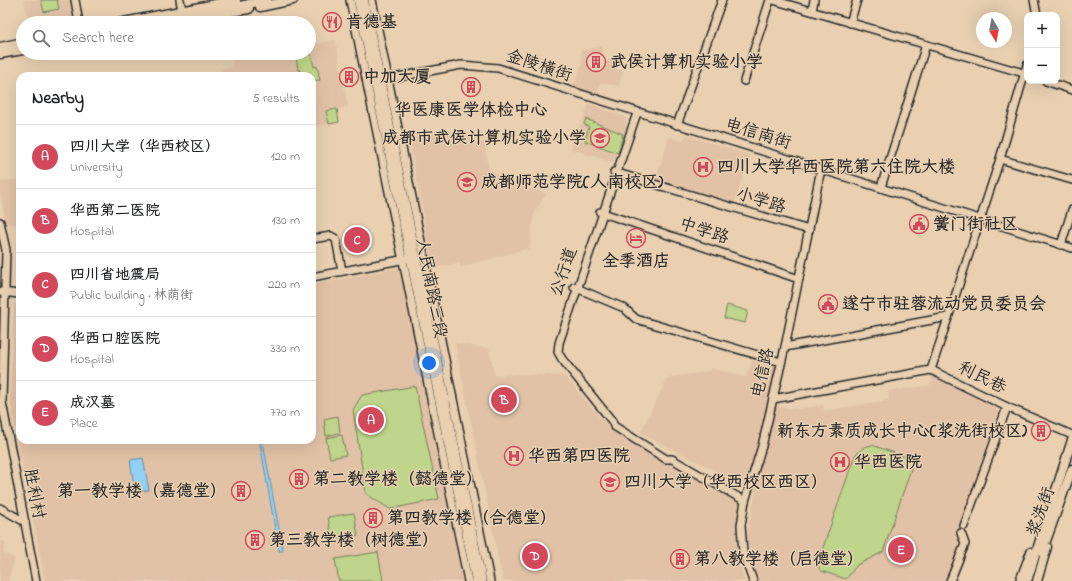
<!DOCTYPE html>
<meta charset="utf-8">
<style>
:root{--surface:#fff;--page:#f2f2f2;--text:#202124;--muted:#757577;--line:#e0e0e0;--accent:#d1495b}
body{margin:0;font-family:"Indie Flower","LXGW WenKai TC",sans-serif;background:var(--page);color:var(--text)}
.controls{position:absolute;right:12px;top:12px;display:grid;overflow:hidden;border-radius:8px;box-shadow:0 4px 16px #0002}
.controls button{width:36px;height:36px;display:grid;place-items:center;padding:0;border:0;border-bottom:1px solid var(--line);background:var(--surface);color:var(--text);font:20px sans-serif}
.compass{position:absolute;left:976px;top:12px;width:36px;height:36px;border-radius:50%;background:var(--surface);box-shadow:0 4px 16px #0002;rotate:170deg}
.you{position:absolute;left:429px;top:363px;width:14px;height:14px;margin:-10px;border:3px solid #fff;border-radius:50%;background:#1a73e8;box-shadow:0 0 0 6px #1a73e833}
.badge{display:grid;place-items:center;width:26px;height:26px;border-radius:50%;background:var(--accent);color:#fff;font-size:13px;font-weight:700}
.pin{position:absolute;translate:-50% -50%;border:2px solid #fff;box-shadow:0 1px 4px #0006}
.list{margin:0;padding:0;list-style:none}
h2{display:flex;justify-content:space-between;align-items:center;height:52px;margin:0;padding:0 16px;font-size:17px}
h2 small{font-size:13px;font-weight:400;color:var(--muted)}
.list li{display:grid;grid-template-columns:26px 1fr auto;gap:12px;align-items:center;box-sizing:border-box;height:64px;padding:0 16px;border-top:1px solid var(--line)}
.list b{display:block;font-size:15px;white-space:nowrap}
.list p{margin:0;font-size:13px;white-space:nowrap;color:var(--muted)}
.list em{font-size:13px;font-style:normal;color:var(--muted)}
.icon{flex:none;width:22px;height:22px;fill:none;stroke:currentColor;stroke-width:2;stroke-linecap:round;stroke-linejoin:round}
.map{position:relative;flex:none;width:1072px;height:581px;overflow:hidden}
.search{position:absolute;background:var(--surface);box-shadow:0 4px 16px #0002;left:16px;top:16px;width:300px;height:44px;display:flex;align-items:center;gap:10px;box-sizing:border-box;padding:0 14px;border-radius:22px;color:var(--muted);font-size:15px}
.panel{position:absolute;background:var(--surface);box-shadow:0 4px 16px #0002;left:16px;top:72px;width:300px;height:372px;border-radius:12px}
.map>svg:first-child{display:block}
</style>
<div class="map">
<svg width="1072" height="581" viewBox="0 0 1072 581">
<rect width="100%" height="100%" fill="#e8d0b1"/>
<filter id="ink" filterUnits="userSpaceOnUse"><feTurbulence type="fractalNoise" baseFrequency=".025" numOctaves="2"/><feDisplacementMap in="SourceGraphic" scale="8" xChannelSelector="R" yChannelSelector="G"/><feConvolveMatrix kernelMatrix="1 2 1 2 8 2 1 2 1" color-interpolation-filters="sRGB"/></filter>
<g filter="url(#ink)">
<g fill="#e1c2a6">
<path d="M24,0H70L74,20L57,23H29Z"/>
<path d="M335,40L348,107L337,109L339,122L312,127V76H222L221,69L233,67L231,53H309V45Z"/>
<path d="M602,46L604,61L614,60L616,70H623L619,86L600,83L597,95L573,87L582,65L581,51Z"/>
<path d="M589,104L625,117L627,127L617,157L612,162L571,149Z"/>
<path d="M446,130L484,143L489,170L546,194L534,213L530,248L460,267L459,263L433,268L409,138Z"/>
<path d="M686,135L750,155L734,204L656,179L669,137L683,141Z"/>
<path d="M20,179V225L6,224L0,194V182Z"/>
<path d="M400,267L462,581H45L10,400L14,304L20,305V440H312V285Z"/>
<path d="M455,343L489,349L495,376L517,374L565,376L608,427L741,505L737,526V557L745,581H503Z"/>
<path d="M753,358L777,368L767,403L780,407L798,409L823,405L824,411L889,400L888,391L929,386L933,377L995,406L998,414L957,531L961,547L945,581H759L752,565L747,535L756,491L640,433L666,381L672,377L710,371V368L746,377Z"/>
<path d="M0,541L6,542L3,553L15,558L8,581H0Z"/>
</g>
<g fill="#bfd58b" stroke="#75805b">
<path d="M41,0H57L59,9L44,12Z"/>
<path d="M311,54L314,67L317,66L320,80L312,81V76H306L298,69L296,57Z"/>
<path d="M337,109L339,122L329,124L326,111Z"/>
<path d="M586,119L623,134L618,153L585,141L589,127L584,124Z"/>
<path d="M727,305L748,311L745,323L724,318Z"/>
<path d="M415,386L439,499L390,509L366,494L353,410L362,395Z"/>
<path d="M338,416L340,433L326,436L324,419Z"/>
<path d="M342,435L346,455L330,458L326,438Z"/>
<path d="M872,445L914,460L883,552L857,565L846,579L821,571L819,569L818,562L855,455L864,447Z"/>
<path d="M354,513L358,535L332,540L328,517Z"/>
<path d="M378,552L383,581H339L335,559Z"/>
</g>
<g fill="#93d1f4" stroke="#698fa4">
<path d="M263,442L283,551H279L260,443Z"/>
<path d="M143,458L149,490L135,492L130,460Z"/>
</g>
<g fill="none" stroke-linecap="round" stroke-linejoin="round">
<g stroke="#2b2b2b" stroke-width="10">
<g id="minor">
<path d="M75,0L79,23"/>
<path d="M180,0L182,10"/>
<path d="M350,0L468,581"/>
<path d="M372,0L490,581"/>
<path d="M773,0L1027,74"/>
<path d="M1034,0L1037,15"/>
<path d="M812,11L814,0"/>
<path d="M850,23L857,0"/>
<path d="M1027,65L1000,159L931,370L1007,407L1072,435"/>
<path d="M388,79L461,65L498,68L1072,248"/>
<path d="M744,81L770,0"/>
<path d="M1046,81L1072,90"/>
<path d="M637,113L559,343L558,352L562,359L612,421L614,426L666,459H672L745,501"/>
<path d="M677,125L722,0"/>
<path d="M1000,159L1072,180"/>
<path d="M614,172L809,230"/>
<path d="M881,187L926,45"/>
<path d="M600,212L799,279"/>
<path d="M0,222L6,250L2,402L36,581"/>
<path d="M312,239L331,236L336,239L342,271"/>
<path d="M1061,245L1072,210"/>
<path d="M312,277L406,259"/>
<path d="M574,287L624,308L636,319L781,362"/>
<path d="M0,292L20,294"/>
<path d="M785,347L948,317"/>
<path d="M773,399L931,370"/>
<path d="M0,508L25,522"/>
<path d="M964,526L1007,407"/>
<path d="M753,581L743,553L741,525L745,501L762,446L785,347L821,169"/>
<path d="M950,581L965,544L961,533"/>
</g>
</g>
<g stroke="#2b2b2b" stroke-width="11">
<g id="major">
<path d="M358,0L476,581"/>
<path d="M364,0L482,581"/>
<path d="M260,7L293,0"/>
<path d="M205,16L249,9"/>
<path d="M119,23L236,0"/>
<path d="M160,23L267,0"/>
<path d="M0,47L23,42"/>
<path d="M0,54L23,50"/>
<path d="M1042,552L1072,469"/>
<path d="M1020,581L1031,552"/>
<path d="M1027,581L1072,440"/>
<path d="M1037,581L1047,547"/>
</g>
</g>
<use href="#minor" stroke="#e8d0b1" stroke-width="7"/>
<use href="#major" stroke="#e8d0b1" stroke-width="8"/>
</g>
</g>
<defs>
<g id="restaurant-ring" transform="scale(1)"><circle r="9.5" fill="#e8d0b1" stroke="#d1495b" stroke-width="1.5"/><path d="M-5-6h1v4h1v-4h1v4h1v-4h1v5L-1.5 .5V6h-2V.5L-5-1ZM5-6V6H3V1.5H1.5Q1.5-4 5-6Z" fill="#d1495b"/></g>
<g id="building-ring" transform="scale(1)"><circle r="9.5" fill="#e8d0b1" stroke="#d1495b" stroke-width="1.5"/><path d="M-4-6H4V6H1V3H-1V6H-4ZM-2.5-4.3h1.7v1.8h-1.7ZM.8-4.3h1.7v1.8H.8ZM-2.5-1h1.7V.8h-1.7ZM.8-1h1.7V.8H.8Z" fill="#d1495b"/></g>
<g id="school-ring" transform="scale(1)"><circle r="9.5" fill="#e8d0b1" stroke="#d1495b" stroke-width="1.5"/><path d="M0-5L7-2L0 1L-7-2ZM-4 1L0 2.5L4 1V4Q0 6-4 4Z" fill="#d1495b"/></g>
<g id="hospital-ring" transform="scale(1)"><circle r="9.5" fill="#e8d0b1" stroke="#d1495b" stroke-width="1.5"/><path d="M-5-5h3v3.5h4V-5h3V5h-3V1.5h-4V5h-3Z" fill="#d1495b"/></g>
<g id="civic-ring" transform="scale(1)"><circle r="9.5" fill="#e8d0b1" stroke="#d1495b" stroke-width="1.5"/><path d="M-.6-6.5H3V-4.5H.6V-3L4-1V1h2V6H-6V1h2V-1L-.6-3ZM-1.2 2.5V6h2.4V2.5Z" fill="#d1495b"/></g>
<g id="hotel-ring" transform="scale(1)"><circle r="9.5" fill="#e8d0b1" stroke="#d1495b" stroke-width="1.5"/><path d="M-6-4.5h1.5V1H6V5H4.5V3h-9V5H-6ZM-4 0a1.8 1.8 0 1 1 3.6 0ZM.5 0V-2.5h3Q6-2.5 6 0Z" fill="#d1495b"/></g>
<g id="university-ring" transform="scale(1)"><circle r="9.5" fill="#e8d0b1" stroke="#d1495b" stroke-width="1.5"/><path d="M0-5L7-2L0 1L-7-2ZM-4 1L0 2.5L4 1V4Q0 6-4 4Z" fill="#d1495b"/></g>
</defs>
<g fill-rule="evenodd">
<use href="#restaurant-ring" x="332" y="22"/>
<use href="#building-ring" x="596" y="62"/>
<use href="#building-ring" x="349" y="77"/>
<use href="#building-ring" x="471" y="87"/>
<use href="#school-ring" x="600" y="138"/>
<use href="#hospital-ring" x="703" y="167"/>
<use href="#school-ring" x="467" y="182"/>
<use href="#civic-ring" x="919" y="224"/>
<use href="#hotel-ring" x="636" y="238"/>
<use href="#civic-ring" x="828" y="304"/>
<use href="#building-ring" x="1041" y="431"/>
<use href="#hospital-ring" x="514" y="456"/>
<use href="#hospital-ring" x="840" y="462"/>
<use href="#building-ring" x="299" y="479"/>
<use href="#university-ring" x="610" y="482"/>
<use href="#building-ring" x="241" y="491"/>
<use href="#building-ring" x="373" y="518"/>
<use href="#building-ring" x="255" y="540"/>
<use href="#building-ring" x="680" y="559"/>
</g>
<g text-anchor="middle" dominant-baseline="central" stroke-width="3" stroke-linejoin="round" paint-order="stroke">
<g font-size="17" font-weight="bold" fill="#2b2b2b" stroke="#e8d0b1" text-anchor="start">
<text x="346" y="22">肯德基</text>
<text x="610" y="62">武侯计算机实验小学</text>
<text x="363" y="77">中加大厦</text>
<text x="471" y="110" text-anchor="middle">华医康医学体检中心</text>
<text x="586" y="138" text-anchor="end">成都市武侯计算机实验小学</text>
<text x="717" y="167">四川大学华西医院第六住院大楼</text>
<text x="481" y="182">成都师范学院(人南校区)</text>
<text x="933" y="224">黉门街社区</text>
<text x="636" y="261" text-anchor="middle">全季酒店</text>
<text x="842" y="304">遂宁市驻蓉流动党员委员会</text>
<text x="1027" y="431" text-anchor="end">新东方素质成长中心(浆洗街校区)</text>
<text x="528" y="456">华西第四医院</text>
<text x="854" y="462">华西医院</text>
<text x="313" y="479">第二教学楼（懿德堂）</text>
<text x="624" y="482">四川大学（华西校区西区）</text>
<text x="227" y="491" text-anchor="end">第一教学楼（嘉德堂）</text>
<text x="387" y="518">第四教学楼（合德堂）</text>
<text x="269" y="540">第三教学楼（树德堂）</text>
<text x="694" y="559">第八教学楼（启德堂）</text>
</g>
<g font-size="17" fill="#2b2b2b" stroke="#e8d0b1">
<text transform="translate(539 66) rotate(18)">金陵横街</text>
<text transform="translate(758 134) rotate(17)">电信南街</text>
<text transform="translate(761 201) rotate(17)">小学路</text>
<text transform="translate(704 231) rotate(18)">中学路</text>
<text transform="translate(564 272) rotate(-71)">公行道</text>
<text transform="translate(431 288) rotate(79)">人民南路三段</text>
<text transform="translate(763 373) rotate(-77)">电信路</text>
<text transform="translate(982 378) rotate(26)">利民巷</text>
<text transform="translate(34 494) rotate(79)">胜利村</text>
<text transform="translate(1041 512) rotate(-70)">浆洗街</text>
</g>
</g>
</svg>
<div class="controls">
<button>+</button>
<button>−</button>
</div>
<svg class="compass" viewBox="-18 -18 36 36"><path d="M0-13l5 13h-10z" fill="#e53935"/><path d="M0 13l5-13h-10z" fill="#757577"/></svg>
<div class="you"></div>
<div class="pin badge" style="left:371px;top:420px">A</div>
<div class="pin badge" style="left:504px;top:400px">B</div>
<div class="pin badge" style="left:357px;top:240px">C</div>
<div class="pin badge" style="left:535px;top:556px">D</div>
<div class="pin badge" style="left:901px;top:550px">E</div>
<div class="search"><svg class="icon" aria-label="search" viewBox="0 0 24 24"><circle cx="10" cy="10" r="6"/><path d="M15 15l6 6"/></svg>Search here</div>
<section class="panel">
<h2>Nearby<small>5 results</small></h2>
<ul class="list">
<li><span class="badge">A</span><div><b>四川大学（华西校区）</b><p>University</p></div><em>120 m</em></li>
<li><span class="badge">B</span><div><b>华西第二医院</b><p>Hospital</p></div><em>130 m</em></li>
<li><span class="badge">C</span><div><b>四川省地震局</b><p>Public building · 林荫街</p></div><em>220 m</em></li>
<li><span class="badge">D</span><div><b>华西口腔医院</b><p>Hospital</p></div><em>330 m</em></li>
<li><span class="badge">E</span><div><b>成汉墓</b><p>Place</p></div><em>770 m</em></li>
</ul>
</section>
</div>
